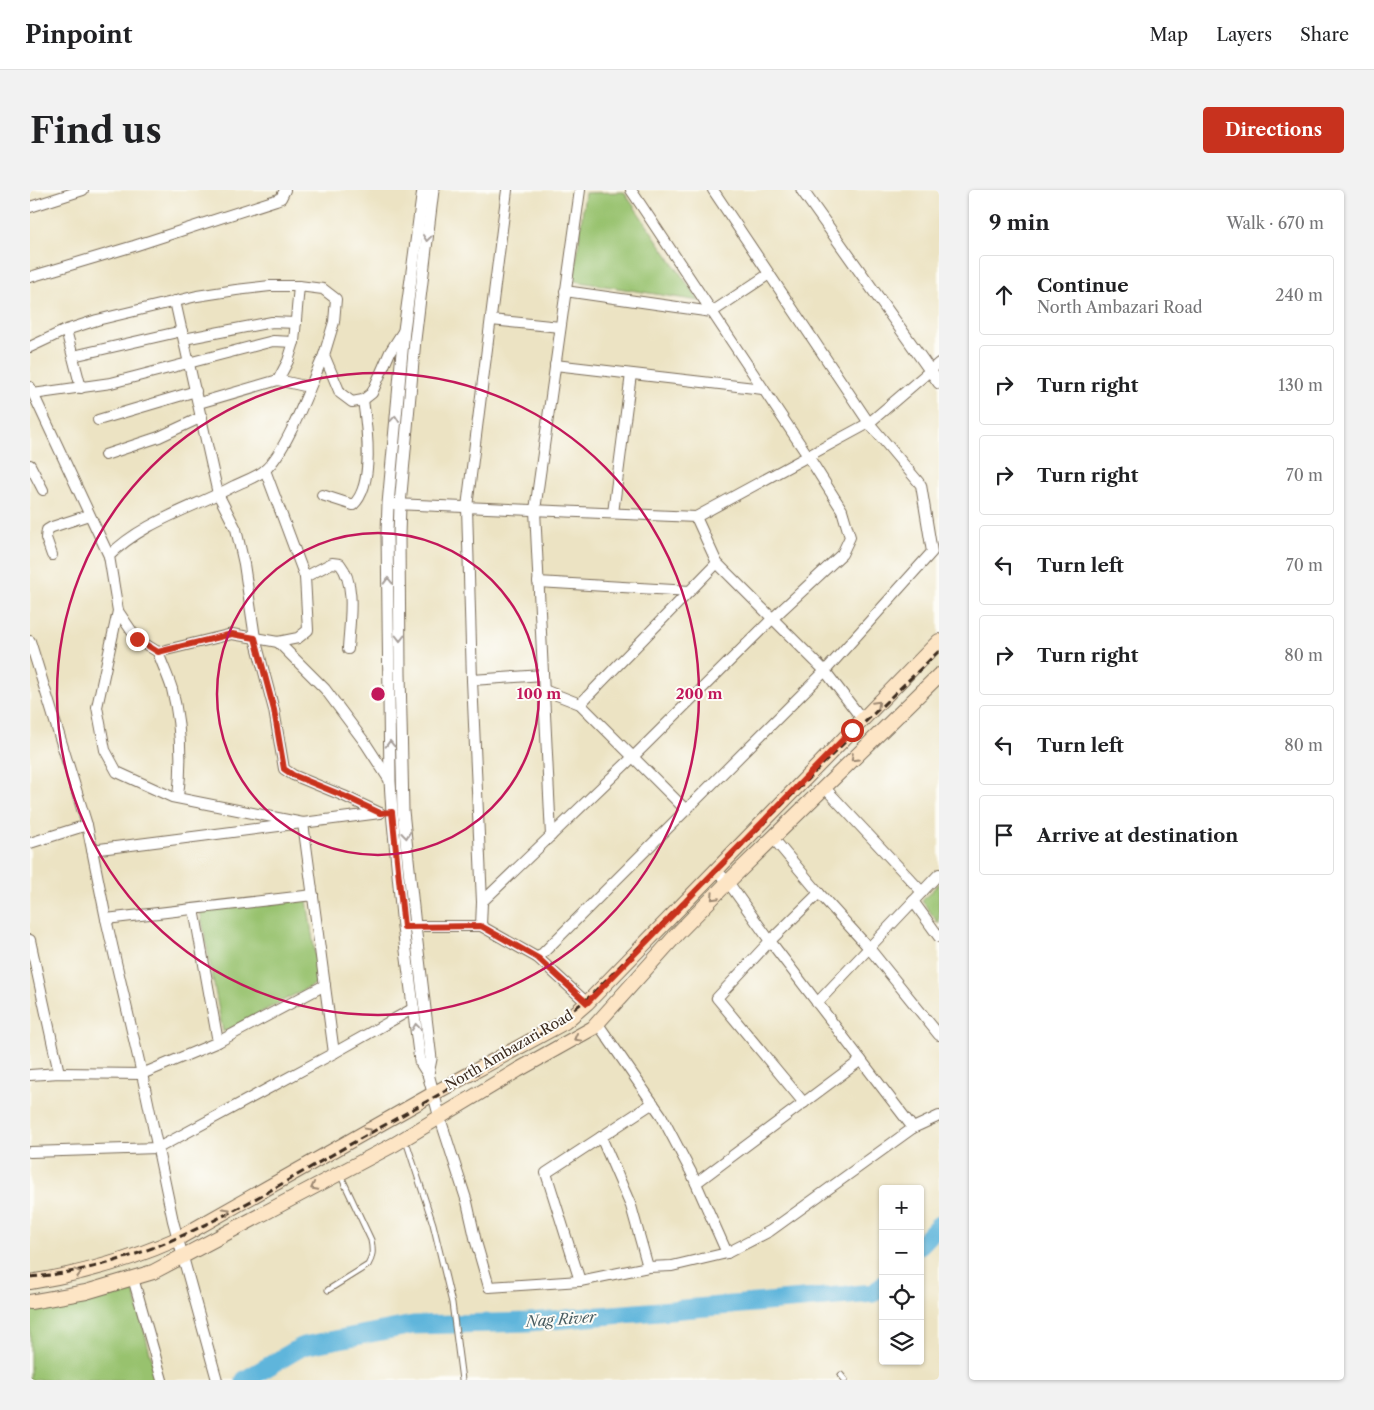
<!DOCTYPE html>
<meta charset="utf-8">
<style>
:root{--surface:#fff;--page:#f2f2f2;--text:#202124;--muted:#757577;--line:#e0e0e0;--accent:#c8321e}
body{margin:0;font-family:"Libre Caslon Text",serif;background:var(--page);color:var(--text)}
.controls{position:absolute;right:15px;bottom:15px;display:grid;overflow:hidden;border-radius:5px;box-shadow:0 1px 4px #0004}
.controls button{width:45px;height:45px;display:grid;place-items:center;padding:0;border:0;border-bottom:1px solid var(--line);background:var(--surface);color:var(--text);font:25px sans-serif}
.stop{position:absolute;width:15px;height:15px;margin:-11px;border:4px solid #c8321e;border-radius:50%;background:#fff}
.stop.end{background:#c8321e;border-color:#fff;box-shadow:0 1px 5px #0008}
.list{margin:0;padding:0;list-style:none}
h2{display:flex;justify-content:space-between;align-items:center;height:65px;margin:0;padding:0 20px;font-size:21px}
h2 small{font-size:16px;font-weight:400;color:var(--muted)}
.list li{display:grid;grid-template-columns:32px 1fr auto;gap:15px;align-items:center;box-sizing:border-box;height:80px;margin:0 10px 10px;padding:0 10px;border:1px solid var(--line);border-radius:5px}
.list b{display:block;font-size:19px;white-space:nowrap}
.list p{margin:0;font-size:16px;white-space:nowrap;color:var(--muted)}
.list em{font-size:16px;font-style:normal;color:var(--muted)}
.icon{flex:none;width:28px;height:28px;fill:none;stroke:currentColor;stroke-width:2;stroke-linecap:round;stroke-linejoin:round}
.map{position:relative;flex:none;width:909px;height:1190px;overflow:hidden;border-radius:5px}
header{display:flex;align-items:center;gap:30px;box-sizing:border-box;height:70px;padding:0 25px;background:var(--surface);border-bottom:1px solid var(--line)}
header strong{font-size:24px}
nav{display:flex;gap:28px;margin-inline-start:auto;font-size:18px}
.intro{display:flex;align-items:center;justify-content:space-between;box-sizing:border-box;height:120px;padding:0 30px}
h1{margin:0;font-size:35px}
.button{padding:12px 22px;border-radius:5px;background:var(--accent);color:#fff;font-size:18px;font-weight:700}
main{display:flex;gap:30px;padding:0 30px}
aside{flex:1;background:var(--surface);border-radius:5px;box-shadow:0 1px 4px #0004}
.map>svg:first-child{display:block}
</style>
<header>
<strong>Pinpoint</strong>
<nav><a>Map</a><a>Layers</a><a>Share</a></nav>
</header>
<div class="intro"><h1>Find us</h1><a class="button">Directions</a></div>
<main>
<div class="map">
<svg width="909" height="1190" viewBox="0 0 909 1190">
<rect width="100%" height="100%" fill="#fdfcf7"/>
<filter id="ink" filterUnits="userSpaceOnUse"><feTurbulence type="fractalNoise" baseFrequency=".02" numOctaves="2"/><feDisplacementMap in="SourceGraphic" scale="10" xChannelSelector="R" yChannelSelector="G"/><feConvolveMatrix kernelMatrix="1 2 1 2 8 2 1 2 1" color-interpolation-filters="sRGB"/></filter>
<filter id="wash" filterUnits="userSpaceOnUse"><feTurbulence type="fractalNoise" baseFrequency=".0096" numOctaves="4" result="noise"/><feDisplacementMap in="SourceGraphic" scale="20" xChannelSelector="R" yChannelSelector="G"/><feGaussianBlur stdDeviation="1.12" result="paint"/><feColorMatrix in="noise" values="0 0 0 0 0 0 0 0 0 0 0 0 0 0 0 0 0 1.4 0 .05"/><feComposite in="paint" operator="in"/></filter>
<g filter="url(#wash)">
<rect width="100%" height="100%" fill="#ece3c3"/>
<g fill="#98c26e" stroke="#6a7646">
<path d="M594,2L669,111L544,91L555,3Z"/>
<path d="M909,693V734L892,711Z"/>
<path d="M277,710L289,792L193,842L170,721Z"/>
<path d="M103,1098L127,1190H0V1118Z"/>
</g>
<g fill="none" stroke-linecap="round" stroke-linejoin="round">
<g stroke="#5eb5db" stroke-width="19">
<path d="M890,1055L909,1035"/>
<path d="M215,1190L273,1156L383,1135L499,1132L844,1103L853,1095"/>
</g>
</g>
</g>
<g filter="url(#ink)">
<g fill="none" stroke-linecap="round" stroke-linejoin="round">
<g stroke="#796b58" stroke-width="7">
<g id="service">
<path d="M378,957L403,1034L422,1113L432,1190"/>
<path d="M298,1100L338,1075C343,1067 343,1060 341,1050L310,984"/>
<path d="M811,1185L815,1190"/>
</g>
</g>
<g stroke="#796b58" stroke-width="12">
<g id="minor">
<path d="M0,17L53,0"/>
<path d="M0,87L104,56L246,10L251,8L255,0"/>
<path d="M535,101L682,122L739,84"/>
<path d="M145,111L188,304L206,339L214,374L225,448L244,520L254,579L263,585L314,606L350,623"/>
<path d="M461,130L530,137"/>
<path d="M36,140L51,198"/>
<path d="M154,149L242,132L266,133"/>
<path d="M0,157L36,140L67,130L167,106L206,100L240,96H269L293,99L306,109L304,132L294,165L310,203L322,212L333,210L342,203L360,162L374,140"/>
<path d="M294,165C280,195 258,260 235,280C227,287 214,291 204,296C163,318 112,332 79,366L88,421L67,517L75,560L87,582L142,607L273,633L304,863"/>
<path d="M43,166L152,141"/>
<path d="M525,175L733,199"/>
<path d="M248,190L279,197"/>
<path d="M0,197L79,366"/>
<path d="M3,204L81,193L243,151L264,152"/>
<path d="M169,213L248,190L258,171L264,152L269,96"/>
<path d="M68,230L166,201"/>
<path d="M75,265L129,247L172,227"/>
<path d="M0,275L13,300"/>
<path d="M292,305L323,315C345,295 337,237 333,210"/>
<path d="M364,314L666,327L839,233L909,173"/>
<path d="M583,323L601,184"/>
<path d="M666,327L687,373L795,481L832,529"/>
<path d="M22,365L16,348L17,340L22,337L59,325"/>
<path d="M275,387L302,373L310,374C327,395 319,434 318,459"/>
<path d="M508,392L660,401"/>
<path d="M88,421L107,449L128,462L202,444L248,452L268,448L278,440L275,387L235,280"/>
<path d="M0,451L57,635L76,729L112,884L143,1031L187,1190"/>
<path d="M248,452L295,499L336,554L360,591"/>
<path d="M128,462C132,474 138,486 142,499C151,534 152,573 148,608"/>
<path d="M442,490L513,485"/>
<path d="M514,500L550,514L656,620"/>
<path d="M550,514L687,373"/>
<path d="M794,597L892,702"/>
<path d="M521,646L505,320L550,0"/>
<path d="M743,648L789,703L839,758L909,845"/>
<path d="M0,653L57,635"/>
<path d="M62,660L350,623"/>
<path d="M883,711L909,747"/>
<path d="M452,712L442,490L437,317L477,0"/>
<path d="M164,719L188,852"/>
<path d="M76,729L283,705"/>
<path d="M377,736H451L508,768L557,813"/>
<path d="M451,736L452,712L604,566L742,429L812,364L820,347L812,320L778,266L601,0"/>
<path d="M0,750L29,883"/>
<path d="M508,768L795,481L902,362L891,295L839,233L683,0"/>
<path d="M787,813L909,684"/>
<path d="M568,834L631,925L661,982L697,1063L740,1041L883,938L740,751L698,692L686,680"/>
<path d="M0,885L29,883L112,884L188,852L295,795"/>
<path d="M623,913L516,983L550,1091L618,1077L642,1076L697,1063"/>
<path d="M774,913L687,808L740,751L789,703"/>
<path d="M410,928L437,1012L446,1052L459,1097L550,1091"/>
<path d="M883,938L909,926"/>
<path d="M571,947L601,1016L618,1077"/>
<path d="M0,962L128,958L304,863L384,818"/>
<path d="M666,993L831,870"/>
<path d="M103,1088L132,1190"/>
</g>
</g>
<g stroke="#796b58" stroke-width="13">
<g id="tertiary">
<path d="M393,0L374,140L358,314L357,342L360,591L362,622L373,737L390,871L398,884L410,928"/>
<path d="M772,0L909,193"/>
<path d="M398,884L401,869L385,736L373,621L370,483L369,345L370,315L385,150L403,0"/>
</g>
</g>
<g stroke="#796b58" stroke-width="16">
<g id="secondary">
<path d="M0,1092C51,1084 100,1070 147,1049L403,904L535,832L557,813L909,451"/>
<path d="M0,1112L56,1102L123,1082L365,954L488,880L563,838L649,742L700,690L909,485"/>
</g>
</g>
<use href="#service" stroke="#fff" stroke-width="5"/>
<use href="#minor" stroke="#fff" stroke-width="10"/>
<use href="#tertiary" stroke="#fff" stroke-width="11"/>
<use href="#secondary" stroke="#fde5c5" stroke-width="14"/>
<path stroke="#3b2a1e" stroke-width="3" stroke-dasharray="8 4" stroke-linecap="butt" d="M0,1087C123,1078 230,1005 335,946C369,927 403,908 437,889C463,874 490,859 514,842C529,832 542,820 556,810L831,536L909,461"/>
</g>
<defs><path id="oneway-chevron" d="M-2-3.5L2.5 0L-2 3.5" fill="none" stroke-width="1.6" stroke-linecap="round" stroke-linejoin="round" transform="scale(1.25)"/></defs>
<g stroke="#a79f9a">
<use href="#oneway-chevron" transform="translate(397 48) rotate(97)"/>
<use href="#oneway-chevron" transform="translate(365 229) rotate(-85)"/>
<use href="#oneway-chevron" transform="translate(358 391) rotate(-91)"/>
<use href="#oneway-chevron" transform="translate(370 448) rotate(90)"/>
<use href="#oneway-chevron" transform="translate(360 554) rotate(-91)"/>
<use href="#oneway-chevron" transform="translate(376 645) rotate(84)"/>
<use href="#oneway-chevron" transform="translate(386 837) rotate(-97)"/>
</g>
<g stroke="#9c8872">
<use href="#oneway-chevron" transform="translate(847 514) rotate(-45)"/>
<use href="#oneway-chevron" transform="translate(824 568) rotate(136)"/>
<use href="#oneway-chevron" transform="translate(684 707) rotate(134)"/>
<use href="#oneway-chevron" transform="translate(547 848) rotate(151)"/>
<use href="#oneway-chevron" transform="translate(338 941) rotate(-30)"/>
<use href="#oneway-chevron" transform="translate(284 997) rotate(152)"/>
<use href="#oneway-chevron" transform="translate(197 1021) rotate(-30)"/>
<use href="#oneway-chevron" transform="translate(48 1083) rotate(-15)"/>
</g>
</g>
<g fill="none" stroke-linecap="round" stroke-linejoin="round" filter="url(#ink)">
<path stroke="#c8321e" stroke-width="6" d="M107,449L128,462L202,444L225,448L244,520L254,579L263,585L314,606L350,623L362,622L374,737L451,736L508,768L557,813L822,540"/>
</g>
<g fill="none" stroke="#c2185b" stroke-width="2.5">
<circle cx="348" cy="504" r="161"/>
<circle cx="348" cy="504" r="321"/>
</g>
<g text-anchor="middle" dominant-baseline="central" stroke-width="4" stroke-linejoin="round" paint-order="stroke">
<g font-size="14" fill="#3b2a1e" stroke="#fdfcf7">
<text transform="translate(479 860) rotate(-30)">North Ambazari Road</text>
</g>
<g font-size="15" font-style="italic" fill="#475b60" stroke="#fdfcf7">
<text transform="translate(531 1129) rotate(-4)">Nag River</text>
</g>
</g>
<circle cx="348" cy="504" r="8" fill="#c2185b" stroke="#fdfcf7" stroke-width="2.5"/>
<g font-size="15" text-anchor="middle" font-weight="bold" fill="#c2185b" stroke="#fdfcf7" stroke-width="4" stroke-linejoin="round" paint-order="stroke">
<text x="509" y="509">100 m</text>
<text x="669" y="509">200 m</text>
</g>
</svg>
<div class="controls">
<button>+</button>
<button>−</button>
<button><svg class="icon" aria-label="locate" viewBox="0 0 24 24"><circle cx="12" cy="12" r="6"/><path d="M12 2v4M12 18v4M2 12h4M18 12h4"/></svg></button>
<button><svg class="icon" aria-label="layers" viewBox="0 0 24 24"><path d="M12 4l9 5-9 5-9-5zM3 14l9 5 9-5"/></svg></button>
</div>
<div class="stop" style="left:822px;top:540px"></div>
<div class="stop end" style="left:107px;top:449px"></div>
</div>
<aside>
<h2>9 min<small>Walk · 670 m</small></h2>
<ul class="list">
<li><svg class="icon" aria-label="ahead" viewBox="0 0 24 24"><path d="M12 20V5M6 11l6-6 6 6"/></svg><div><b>Continue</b><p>North Ambazari Road</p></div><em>240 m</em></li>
<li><svg class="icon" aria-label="right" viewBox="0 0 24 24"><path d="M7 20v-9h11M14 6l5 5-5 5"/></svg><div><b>Turn right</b></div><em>130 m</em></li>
<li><svg class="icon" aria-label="right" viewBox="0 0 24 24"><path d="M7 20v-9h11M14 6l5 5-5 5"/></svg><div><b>Turn right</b></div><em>70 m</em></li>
<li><svg class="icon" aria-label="left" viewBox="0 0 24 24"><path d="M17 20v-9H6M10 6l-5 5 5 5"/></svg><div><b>Turn left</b></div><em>70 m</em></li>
<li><svg class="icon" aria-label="right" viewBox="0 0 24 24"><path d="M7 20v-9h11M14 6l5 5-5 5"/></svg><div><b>Turn right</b></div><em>80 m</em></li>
<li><svg class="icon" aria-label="left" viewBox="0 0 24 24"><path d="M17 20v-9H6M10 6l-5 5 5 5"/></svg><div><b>Turn left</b></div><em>80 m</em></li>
<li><svg class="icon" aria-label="arrive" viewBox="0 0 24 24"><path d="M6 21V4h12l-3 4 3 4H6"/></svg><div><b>Arrive at destination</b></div></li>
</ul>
</aside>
</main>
